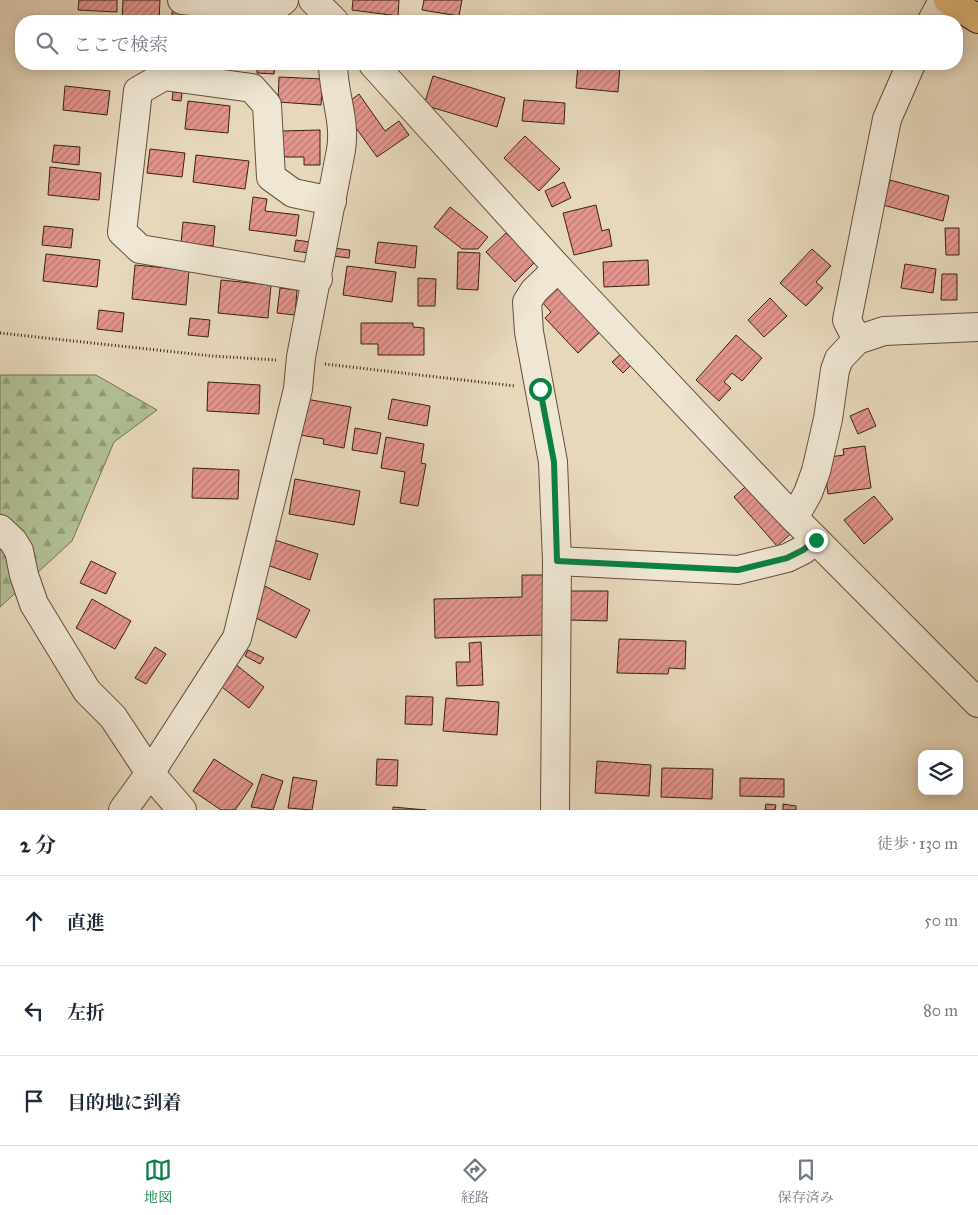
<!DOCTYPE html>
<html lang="ja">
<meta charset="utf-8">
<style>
:root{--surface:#fff;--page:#f6f6f7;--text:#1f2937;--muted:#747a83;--line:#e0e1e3;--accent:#0b8043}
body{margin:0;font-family:"IM FELL Great Primer","Noto Serif JP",serif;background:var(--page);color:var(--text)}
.controls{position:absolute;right:15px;bottom:15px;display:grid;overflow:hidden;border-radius:10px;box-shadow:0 2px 12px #0003}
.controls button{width:45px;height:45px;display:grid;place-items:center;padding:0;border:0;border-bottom:1px solid var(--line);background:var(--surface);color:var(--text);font:25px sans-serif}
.stop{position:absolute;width:15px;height:15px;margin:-11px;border:4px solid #0b8043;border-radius:50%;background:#fff}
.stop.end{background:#0b8043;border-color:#fff;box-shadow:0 1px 5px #0008}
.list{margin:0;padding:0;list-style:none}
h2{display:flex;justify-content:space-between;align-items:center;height:65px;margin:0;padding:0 20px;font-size:21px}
h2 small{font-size:16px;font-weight:400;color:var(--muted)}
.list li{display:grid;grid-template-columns:32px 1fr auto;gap:15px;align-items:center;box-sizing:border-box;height:90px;padding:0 20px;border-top:1px solid var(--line)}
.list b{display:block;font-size:19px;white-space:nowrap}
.list em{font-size:16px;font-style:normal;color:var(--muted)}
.icon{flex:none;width:28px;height:28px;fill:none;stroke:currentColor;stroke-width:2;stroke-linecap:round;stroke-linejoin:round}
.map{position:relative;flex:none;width:978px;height:810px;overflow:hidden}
.search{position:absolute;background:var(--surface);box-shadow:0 2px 12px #0003;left:15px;right:15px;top:15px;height:55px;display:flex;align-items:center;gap:12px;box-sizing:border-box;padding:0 18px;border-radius:20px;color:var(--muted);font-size:19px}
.sheet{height:335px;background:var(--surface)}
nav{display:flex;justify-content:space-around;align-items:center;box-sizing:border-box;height:70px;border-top:1px solid var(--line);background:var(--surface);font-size:14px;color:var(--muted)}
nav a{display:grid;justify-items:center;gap:2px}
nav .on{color:var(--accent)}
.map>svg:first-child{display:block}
</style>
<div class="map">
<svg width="978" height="810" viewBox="0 0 978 810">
<defs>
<pattern id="forest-firs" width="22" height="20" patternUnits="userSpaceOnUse" patternTransform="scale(1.25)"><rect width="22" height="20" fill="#b1c094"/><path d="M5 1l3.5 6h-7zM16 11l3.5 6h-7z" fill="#919c78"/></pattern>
<pattern id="building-hatch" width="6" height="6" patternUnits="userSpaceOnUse" patternTransform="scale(1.25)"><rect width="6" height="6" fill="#e3958e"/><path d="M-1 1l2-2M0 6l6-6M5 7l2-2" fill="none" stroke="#b97973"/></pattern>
</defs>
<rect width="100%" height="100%" fill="#e7d8bc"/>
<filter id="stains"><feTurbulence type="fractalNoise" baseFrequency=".004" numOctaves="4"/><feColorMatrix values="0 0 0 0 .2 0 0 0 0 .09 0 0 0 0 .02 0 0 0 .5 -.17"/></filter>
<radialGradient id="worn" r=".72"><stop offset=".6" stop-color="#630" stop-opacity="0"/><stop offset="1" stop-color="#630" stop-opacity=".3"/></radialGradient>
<path fill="url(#forest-firs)" stroke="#767054" d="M0,375H96L157,410L114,442L72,541L0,607Z"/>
<g fill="url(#building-hatch)" stroke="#3a2015">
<path d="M79,0H117V12L78,10Z"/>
<path d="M123,0H160L159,21H122Z"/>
<path d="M353,0H399L398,16L352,10Z"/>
<path d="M424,0H462L459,16L422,10Z"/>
<path d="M173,7L223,13L222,21H171Z"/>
<path d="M257,64H275L274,74L257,73Z"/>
<path d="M578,64L620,66L618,92L576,88Z"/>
<path d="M433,76L505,98L497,127L424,105Z"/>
<path d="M279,77L323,79L321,105L278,102Z"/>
<path d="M65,86L110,91L107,115L63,110Z"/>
<path d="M173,92L182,93L181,101L172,100Z"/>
<path d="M359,94L385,131L399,121L409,135L377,157L351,121L350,101Z"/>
<path d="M524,100L565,103L564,124L522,121Z"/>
<path d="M188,101L230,106L228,133L185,129Z"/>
<path d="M320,130V165H304V157H283L282,131Z"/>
<path d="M525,136L560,169L539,191L504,158Z"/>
<path d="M54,145L80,147L79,165L52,162Z"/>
<path d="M150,149L185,153L182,177L147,173Z"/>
<path d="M196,155L249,161L245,189L193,182Z"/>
<path d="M50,167L101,173L99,200L48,195Z"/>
<path d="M890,180L949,196L943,221L883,205Z"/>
<path d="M564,182L571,198L552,207L545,191Z"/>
<path d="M253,197L267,199L265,211L299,215L296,236L249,230Z"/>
<path d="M596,205L602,231L609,229L612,246L574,255L563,213Z"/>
<path d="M450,207L488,237L478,249H462L434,227Z"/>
<path d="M183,222L215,226L213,246L181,243Z"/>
<path d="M44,226L73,229L71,248L42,245Z"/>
<path d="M945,228H959V255H946Z"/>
<path d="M506,233L535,262L515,282L486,252Z"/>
<path d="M296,240L310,242L309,253L294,251Z"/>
<path d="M378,242L417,246L415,268L375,263Z"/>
<path d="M333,248L350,250L349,258L332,256Z"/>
<path d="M812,249L831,266L816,282L823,288L806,306L780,283Z"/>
<path d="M458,252L480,253L478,290L457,289Z"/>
<path d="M46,254L100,260L97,287L43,281Z"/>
<path d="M648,260L649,285L604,287L603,262Z"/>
<path d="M905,264L936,269L933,293L901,288Z"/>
<path d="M135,265L189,270L186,305L132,299Z"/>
<path d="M347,266L396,272L392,302L343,295Z"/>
<path d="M942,274H957V300H941Z"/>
<path d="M418,278L436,279L435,306H418Z"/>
<path d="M221,280L271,285L268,318L218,313Z"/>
<path d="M559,281L604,328L578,353L545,318L551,312L540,300Z"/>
<path d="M280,288L297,290L295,315L277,313Z"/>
<path d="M770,298L787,316L764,337L748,320Z"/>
<path d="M99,310L124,313L122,332L97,329Z"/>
<path d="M190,318L210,320L208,337L188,335Z"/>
<path d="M361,323H413V327L424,328V355H378V344H361Z"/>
<path d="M736,335L762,358L742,381L732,373L724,382L731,388L719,401L696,380Z"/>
<path d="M622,353L632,364L623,373L612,362Z"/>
<path d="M208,382L260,385L259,414L207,411Z"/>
<path d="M306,399L351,407L344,448L323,444L324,439L300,435Z"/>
<path d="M392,399L430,406L427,426L388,419Z"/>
<path d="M868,408L876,426L858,434L850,416Z"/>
<path d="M355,428L381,433L377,454L352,450Z"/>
<path d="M386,437L424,444L421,463L426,464L418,506L400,503L405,472L381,468Z"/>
<path d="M865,446L871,488L828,494L823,458L844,455L843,449Z"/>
<path d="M193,468L239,470L238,499L192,498Z"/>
<path d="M295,479L360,491L354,525L289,514Z"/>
<path d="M753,480L796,529L777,546L734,497Z"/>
<path d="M874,496L893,519L864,544L844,520Z"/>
<path d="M272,539L318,554L310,580L264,564Z"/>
<path d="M91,561L116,573L106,594L80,583Z"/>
<path d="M522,575H543L544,635L435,638L434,599L522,597Z"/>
<path d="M265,586L310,610L296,638L250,615Z"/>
<path d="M569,591H608L607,621L569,620Z"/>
<path d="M92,599L131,621L115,649L76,628Z"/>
<path d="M619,639L686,641L685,669L669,668L668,674L617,673Z"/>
<path d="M481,642L483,685L457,686L456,662H470L469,643Z"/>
<path d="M155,647L166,654L146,684L135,678Z"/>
<path d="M248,650L264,658L260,664L245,656Z"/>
<path d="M234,663L264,687L249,708L218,684Z"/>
<path d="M406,696L433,697L432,725L405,724Z"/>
<path d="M446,698L499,702L497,735L443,731Z"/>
<path d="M214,759L253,784L235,810H221L193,791Z"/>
<path d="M377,759L398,760L397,786L376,785Z"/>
<path d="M597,761L651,765L649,796L595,793Z"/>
<path d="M662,768L713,769L712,799L661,797Z"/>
<path d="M262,774L283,781L273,810L251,807Z"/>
<path d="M293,777L317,781L312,810L288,808Z"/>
<path d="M740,778L784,779V797L740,796Z"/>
<path d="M766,804L776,805L775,810H765Z"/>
<path d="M783,804L796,806V810H783Z"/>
<path d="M393,807L426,810H393Z"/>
</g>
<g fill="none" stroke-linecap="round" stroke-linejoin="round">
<g stroke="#654e3f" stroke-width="30">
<g id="minor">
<path d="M182,0L272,9L284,0"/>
<path d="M313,0L334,21"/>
<path d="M932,21L943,0"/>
<path d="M373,64L558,268L788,512L978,703"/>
<path d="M318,279L140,249L122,232L138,91L164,76L252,88L267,105L271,177L293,193L332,201"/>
<path d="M857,340L847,320L887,119L911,64"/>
<path d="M794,518L808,493L816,471L828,419L835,370L839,359L857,340L884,331L978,327"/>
<path d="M0,529L13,541L19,551L24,575L34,604L87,691L113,717L150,773L182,810"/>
<path d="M557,561L738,570L787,558L803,550L816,540"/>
<path d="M123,810L150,773L237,638L298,389L301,357L341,150C346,121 333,93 333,64"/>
<path d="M555,810L557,561L553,462L529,332L527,302L534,291L558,268"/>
</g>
</g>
<g stroke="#3a2015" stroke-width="30">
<path id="highway" d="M948,0L978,19"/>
</g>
<g stroke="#3a2015" stroke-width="3" stroke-dasharray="1 2.5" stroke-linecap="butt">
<path d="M0,333L212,356L276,360"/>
<path d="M325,364L515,386"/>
</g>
<use href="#minor" stroke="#efe6d3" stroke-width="28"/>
<use href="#highway" stroke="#e4bc7e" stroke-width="28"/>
</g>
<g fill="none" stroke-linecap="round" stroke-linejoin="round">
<path stroke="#0b8043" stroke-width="6" d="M540,389L554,462L557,561L738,570L787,558L803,550L816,540"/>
</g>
<rect width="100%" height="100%" filter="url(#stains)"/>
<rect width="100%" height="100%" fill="url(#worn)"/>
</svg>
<div class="controls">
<button><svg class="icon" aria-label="layers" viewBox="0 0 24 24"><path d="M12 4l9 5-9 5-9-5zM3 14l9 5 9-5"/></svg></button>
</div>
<div class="stop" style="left:540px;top:389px"></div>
<div class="stop end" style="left:816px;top:540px"></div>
<div class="search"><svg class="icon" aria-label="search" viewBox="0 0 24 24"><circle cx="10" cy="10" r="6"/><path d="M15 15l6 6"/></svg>ここで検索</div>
</div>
<section class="sheet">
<h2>2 分<small>徒歩 · 130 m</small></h2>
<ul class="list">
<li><svg class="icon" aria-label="ahead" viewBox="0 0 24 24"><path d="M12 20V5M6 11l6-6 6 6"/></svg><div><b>直進</b></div><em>50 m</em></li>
<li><svg class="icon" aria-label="left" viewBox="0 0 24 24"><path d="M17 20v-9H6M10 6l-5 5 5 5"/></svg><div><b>左折</b></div><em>80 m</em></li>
<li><svg class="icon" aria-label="arrive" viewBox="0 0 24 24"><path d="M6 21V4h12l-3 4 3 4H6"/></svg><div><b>目的地に到着</b></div></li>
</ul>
</section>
<nav>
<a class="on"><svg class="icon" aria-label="map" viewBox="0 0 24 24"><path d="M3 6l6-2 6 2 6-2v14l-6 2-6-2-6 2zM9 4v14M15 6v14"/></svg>地図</a>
<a><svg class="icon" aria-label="directions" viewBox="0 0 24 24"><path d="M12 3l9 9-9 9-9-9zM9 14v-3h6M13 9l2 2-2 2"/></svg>経路</a>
<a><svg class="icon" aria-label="saved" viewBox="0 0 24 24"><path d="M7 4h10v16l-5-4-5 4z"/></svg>保存済み</a>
</nav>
